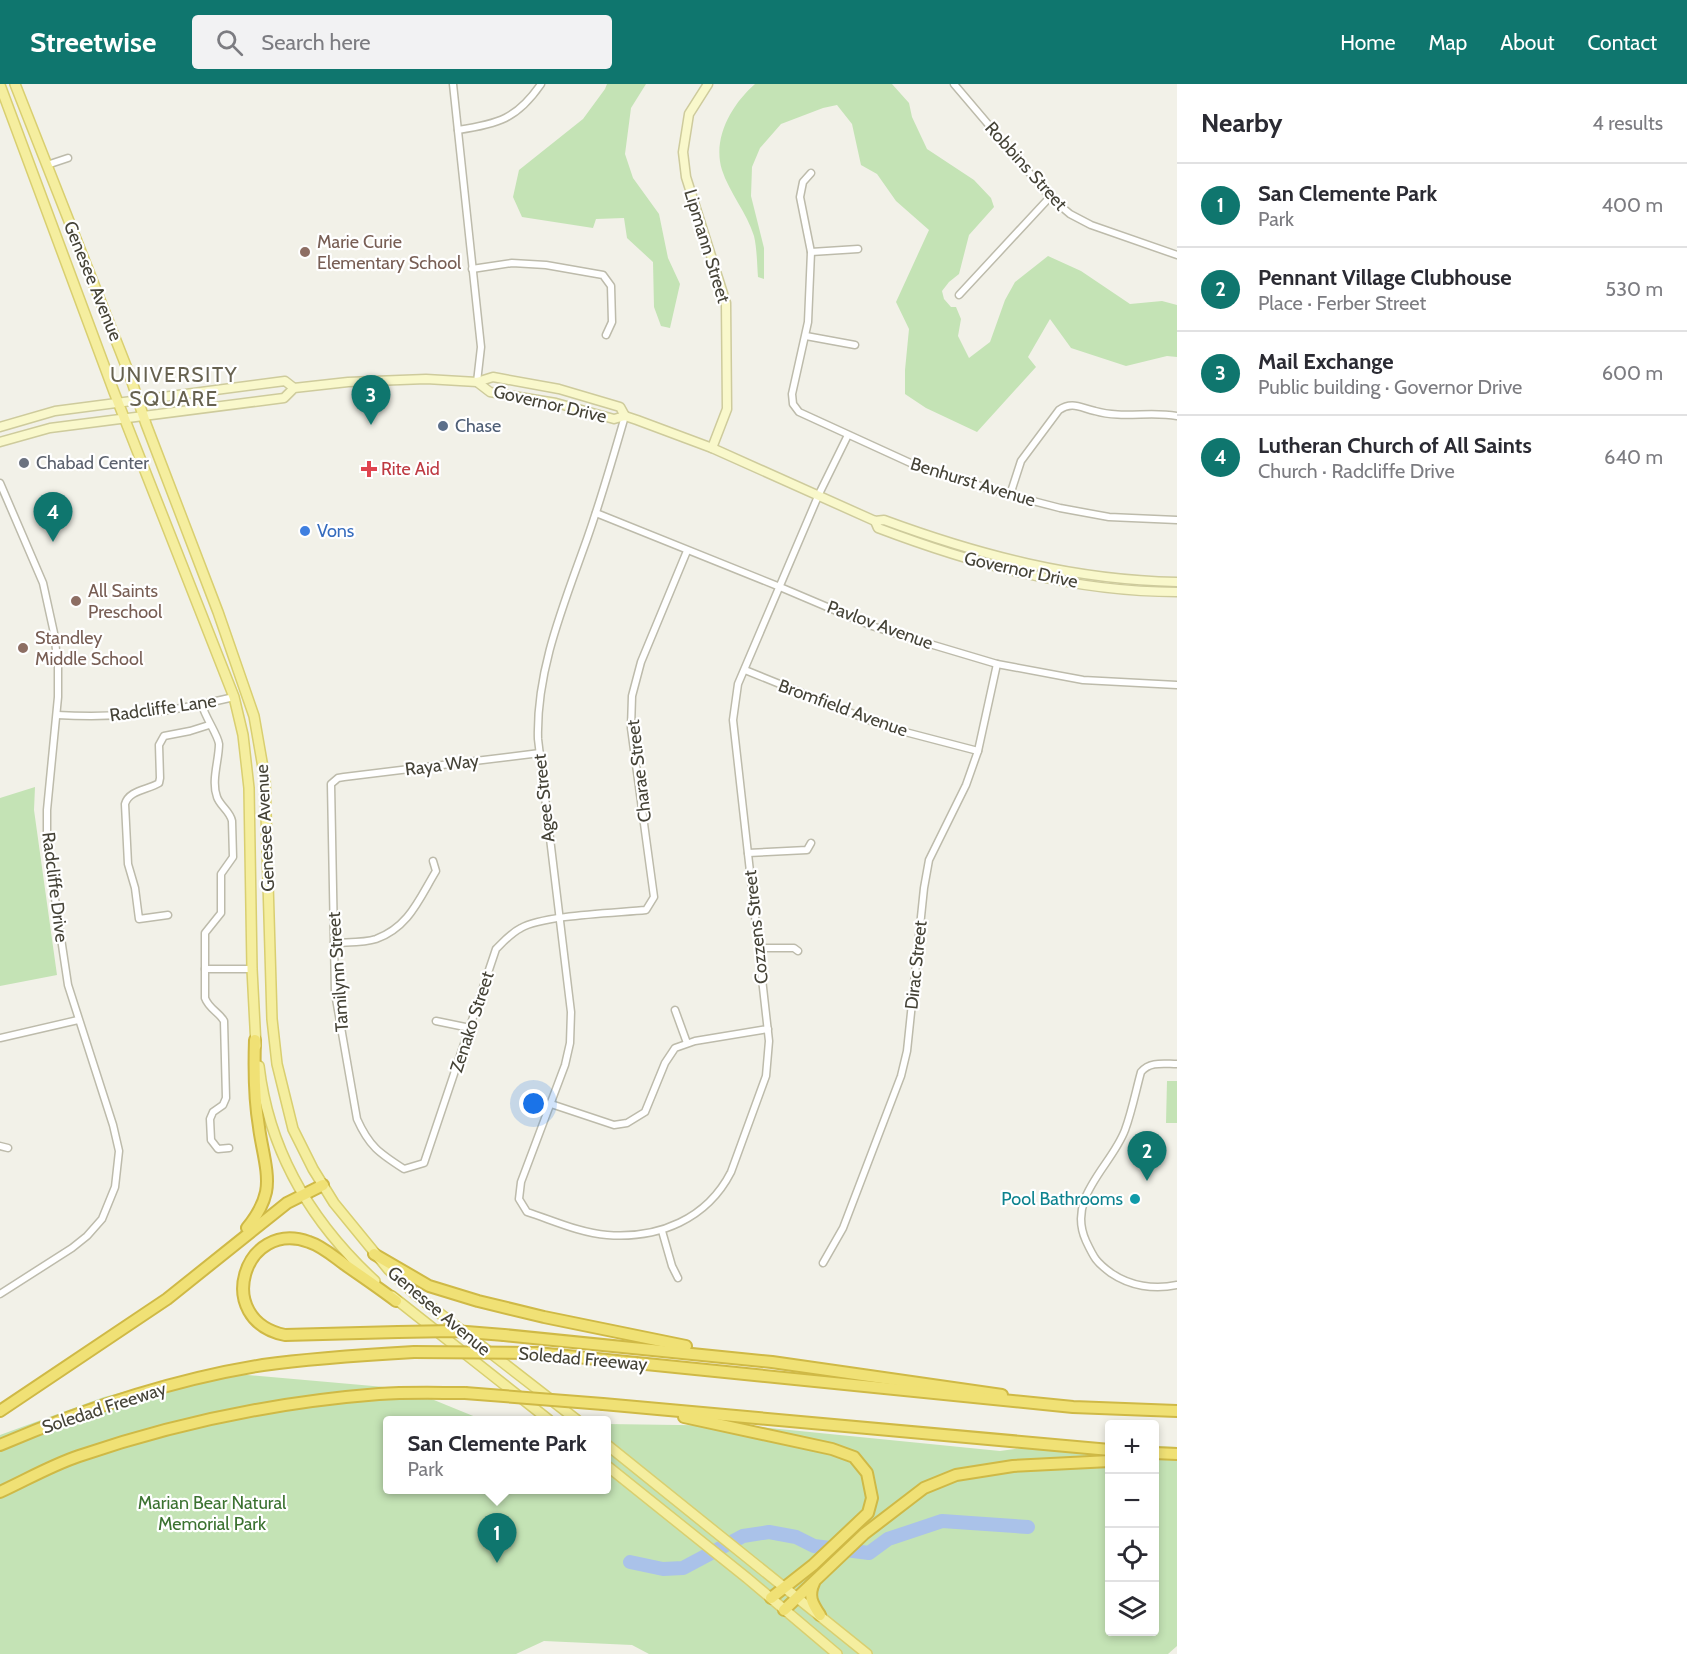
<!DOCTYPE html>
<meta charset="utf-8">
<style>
:root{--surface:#fff;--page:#f2f2f3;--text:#2b2b33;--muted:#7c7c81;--line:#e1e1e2;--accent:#0f766e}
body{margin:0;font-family:Cabin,sans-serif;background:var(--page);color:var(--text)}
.controls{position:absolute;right:18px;bottom:18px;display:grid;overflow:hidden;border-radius:6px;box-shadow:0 3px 9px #0003}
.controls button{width:54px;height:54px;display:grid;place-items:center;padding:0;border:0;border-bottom:2px solid var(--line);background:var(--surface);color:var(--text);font:30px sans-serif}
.you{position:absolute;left:534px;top:1020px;width:21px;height:21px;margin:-15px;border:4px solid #fff;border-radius:50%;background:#1a73e8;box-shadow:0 0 0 9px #1a73e833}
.badge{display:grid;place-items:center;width:39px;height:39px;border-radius:50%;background:var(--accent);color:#fff;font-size:20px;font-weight:700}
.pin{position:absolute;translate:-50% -50px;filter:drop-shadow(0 2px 3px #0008)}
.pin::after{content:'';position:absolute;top:32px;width:21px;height:18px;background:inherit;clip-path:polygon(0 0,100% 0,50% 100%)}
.popup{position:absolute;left:383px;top:1332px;width:228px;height:78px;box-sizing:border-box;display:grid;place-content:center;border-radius:6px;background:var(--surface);filter:drop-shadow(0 2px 4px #0005);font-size:20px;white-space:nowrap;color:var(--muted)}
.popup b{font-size:22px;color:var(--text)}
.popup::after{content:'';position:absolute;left:50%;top:100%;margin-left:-12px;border:12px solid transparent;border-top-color:var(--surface)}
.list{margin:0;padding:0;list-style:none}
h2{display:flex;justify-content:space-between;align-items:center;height:78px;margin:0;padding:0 24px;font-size:26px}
h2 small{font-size:20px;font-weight:400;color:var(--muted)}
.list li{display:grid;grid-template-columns:39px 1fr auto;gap:18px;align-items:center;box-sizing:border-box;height:84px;padding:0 24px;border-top:2px solid var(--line)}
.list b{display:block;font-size:22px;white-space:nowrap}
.list p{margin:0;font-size:20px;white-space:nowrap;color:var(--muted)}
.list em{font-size:20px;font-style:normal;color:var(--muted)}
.icon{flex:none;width:33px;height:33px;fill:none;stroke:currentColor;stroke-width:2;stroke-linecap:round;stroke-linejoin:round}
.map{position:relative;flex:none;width:1177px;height:1570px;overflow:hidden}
header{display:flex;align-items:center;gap:36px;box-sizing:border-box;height:84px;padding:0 30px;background:var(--accent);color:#fff}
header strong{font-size:28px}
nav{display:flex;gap:33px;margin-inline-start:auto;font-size:21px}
.search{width:420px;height:54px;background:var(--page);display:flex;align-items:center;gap:15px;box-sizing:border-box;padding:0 21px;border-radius:6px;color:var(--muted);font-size:22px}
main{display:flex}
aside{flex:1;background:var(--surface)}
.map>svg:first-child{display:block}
</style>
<header>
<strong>Streetwise</strong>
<div class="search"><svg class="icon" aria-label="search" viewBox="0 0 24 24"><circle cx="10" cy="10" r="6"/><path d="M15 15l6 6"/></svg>Search here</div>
<nav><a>Home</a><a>Map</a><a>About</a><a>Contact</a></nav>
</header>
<main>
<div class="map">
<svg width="1177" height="1570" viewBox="0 0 1177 1570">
<rect width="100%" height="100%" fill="#f2f1e8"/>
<g fill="#c4e3b5">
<path d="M607,0H646L631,24L625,70L633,94L659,130L668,174L680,200L670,244L661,242L654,223L653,178L627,154L624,134L596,135L593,144L522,133L513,113L519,86L583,35L605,5Z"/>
<path d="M755,0H892L909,19L912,33L927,65L974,96L991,114L994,123L969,151L959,190L949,198L942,207L944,215L951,223H956L961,235L958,252L969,274L990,258L1005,216L1015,198L1048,172L1081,187L1130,220L1162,217L1177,221V273L1167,272L1126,282L1071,264L1050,235L1028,273L1036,283L977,348L926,324L905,310V286L909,245L896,218L929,146L896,117L877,90L861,81L852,40L837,21L823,24L781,40L760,64L752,83L751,112L764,164V195L758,193C757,180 757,165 754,152C747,129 729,108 722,86C712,54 732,20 755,0Z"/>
<path d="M35,703L34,726L57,891L0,902V714Z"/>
<path d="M1167,997H1177V1039H1166Z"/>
<path d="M203,1287L407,1305L483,1336H388V1406H606L607,1340L749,1342L1000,1367L1066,1358L1109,1360L1110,1548H1154L1155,1362L1177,1363V1562L1168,1570H649L632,1561L544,1557L516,1570H0V1351L104,1313Z"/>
</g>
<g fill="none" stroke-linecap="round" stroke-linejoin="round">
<path stroke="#aac2e9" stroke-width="14" d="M630,1478L663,1485L683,1484L743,1452L769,1448L796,1453L814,1462L869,1469L888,1455L942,1437L1028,1443"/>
<g stroke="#bdbbab" stroke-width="9">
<g id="street">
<path d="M453,0L481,263L477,298"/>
<path d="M954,0L1050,113L1070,130L1091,141L1177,171"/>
<path d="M458,46C498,40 517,35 541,0"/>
<path d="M47,81L68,74"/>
<path d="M811,89L803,98L800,113L811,168L808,238L792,310L793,320L799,328L917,382L1010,411L1060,424L1109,433L1177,436"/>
<path d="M811,168L858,165"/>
<path d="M472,185L512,179L546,181L603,191L611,202L612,238L606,251"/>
<path d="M959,211L1050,113"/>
<path d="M806,252L855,261"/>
<path d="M625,332C613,374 601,415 587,455C564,520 536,586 538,655L571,928L570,959L565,981L521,1098L519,1115L527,1128C552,1136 580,1149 607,1151C659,1155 707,1135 731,1088L766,992L769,957L733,636L738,600L819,410L848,351"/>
<path d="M0,399L43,499L54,549L58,582V613L47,726V761L68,901L113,1041L119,1067L115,1103L102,1135L87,1152L72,1164L0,1210"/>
<path d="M1010,411L1021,377L1059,326C1072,317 1081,324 1095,327C1122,335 1150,327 1177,332"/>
<path d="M596,429L780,503L872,542L903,552L997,580L1083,596L1177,601"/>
<path d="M745,586L886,643L978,667"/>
<path d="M202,621C205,633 218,651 219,660C219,676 211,697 217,713C220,722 230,727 232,737L233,773L221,790V829L205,849V914C209,925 219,928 224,937L226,1014L223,1021L213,1028L210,1035L211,1056L218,1065L229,1064"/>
<path d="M57,631C122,635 170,628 234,613"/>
<path d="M540,669L344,693L338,694L331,700L335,909L357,1035C369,1062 379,1069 404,1085L424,1079L496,865C504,857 511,849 521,844C543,831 617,829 646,826L654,813L631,644L632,612L641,578L687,467"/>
<path d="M748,769L807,766L811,759"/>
<path d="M168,831L139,835L135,804L128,780L125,720C129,706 148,706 159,699L160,694L159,661L164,652L190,647L209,641"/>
<path d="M334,859C347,858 364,859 376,855C409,843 419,815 436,787L433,777"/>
<path d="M759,864H794L798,867"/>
<path d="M205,885H252"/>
<path d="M675,926L687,959"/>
<path d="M436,937L470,944"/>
<path d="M0,954L78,936"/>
<path d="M1177,980C1164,980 1150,977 1141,988C1136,1006 1132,1027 1125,1046C1111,1083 1066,1113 1086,1157C1094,1174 1096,1178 1111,1189C1130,1202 1154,1206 1177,1201"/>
<path d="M551,1020L614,1041L627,1039L645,1028L665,979L675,964L695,957L768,945"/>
<path d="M0,1062L8,1064"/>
<path d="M662,1147L672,1182L678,1194"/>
<path d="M823,1179L843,1144L901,992L907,967L924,804L929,776L966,701L978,667L997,580"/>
</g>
</g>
<g stroke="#cecb9c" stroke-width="11">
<g id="secondary">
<path d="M708,0L689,30L683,68L686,93L726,219L727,325L712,364"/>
<path d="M477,298L490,308L556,319L614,335L625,332L637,336L712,364L875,437L884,436C979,471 1074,496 1177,498"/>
<path d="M0,343L55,327L285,297L294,304"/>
<path d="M0,358L50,344L284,314L294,304L348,298L426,295L477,298L493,293L559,305L620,323L625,332"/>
<path d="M875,437L878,444C973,480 1074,508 1177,508"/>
</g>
</g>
<g stroke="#d9cf70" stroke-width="12">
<g id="primary">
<path d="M15,0L130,292L146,340L218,528L254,632L265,695L272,935L277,980L293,1045L313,1085L334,1119L388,1185L416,1211L577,1336"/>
<path d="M0,1L114,308L234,613L243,651L249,704L252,885L256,962"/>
<path d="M259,982C269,1067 312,1139 375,1197"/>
<path d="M392,1212L549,1336"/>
<path d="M606,1360L867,1570"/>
<path d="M606,1381L747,1494L837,1570"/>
</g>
</g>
<g stroke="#cfb946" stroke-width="14">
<g id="highway">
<path d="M247,1144C256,1133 263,1122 266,1108C270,1089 261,1062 259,1043C254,1014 254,986 255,956"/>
<path d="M374,1170L429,1202L478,1217L544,1233L686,1262"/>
<path d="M396,1217C379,1204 361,1192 344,1180C333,1172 322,1162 309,1158C244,1134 212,1236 285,1251L398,1248"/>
<path d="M504,1251L772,1278L1002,1311"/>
<path d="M537,1269L1073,1323L1177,1327"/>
<path d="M603,1320L1110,1366"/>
<path d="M0,1327L167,1215L287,1119L323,1101"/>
<path d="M684,1333L832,1365L854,1373L867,1389L872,1414L868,1429L813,1481L771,1514"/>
<path d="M0,1361C82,1326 175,1295 263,1281C313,1274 363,1271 414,1268"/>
<path d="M1154,1369L1177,1370"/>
<path d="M0,1408C26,1396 52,1381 79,1372C176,1339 276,1318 379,1310C407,1308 437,1309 465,1309"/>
<path d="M814,1499C808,1512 812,1519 820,1531"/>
<path d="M784,1526L864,1450L924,1404L956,1391L1013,1382L1110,1377"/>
</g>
</g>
<use href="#street" stroke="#fff" stroke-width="6"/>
<use href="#secondary" stroke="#f9f8cb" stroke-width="8"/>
<use href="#primary" stroke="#f5ee9f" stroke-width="9"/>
<use href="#highway" stroke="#f0e175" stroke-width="10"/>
<g stroke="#cfb946" stroke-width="14" stroke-linecap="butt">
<g id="highway-bridge">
<path d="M398,1248L454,1247L504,1251"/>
<path d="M414,1268L537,1269"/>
<path d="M465,1309L603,1320"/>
</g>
</g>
<use href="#highway-bridge" stroke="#f0e175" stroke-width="10"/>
</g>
<g fill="#8d6e63" stroke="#fff" stroke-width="2">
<circle cx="305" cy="168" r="6"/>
<circle cx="76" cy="517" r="6"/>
<circle cx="23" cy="564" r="6"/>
</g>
<circle fill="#5c6f8a" stroke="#fff" stroke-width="2" cx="443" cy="342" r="6"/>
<circle fill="#6b7280" stroke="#fff" stroke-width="2" cx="24" cy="379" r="6"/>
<path fill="#e0444e" stroke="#fff" stroke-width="2" d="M366 376h6v6h6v6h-6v6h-6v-6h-6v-6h6z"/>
<circle fill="#3f7fe0" stroke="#fff" stroke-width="2" cx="305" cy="447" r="6"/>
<circle fill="#0f9aa8" stroke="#fff" stroke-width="2" cx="1135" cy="1115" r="6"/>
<g text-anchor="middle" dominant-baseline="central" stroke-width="4.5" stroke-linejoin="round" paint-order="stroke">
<g font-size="18" fill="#454337" stroke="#fff">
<text transform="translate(1026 82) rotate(48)">Robbins Street</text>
<text transform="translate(707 162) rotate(73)">Lipmann Street</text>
<text transform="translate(93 197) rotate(68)">Genesee Avenue</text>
<text transform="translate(550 320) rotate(13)">Governor Drive</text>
<text transform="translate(973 398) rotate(17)">Benhurst Avenue</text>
<text transform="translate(1021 486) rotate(12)">Governor Drive</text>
<text transform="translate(880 541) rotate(20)">Pavlov Avenue</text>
<text transform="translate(163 624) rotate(-8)">Radcliffe Lane</text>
<text transform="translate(843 624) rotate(20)">Bromfield Avenue</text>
<text transform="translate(442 681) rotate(-7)">Raya Way</text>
<text transform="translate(639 687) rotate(-97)">Charae Street</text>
<text transform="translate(544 714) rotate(-96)">Agee Street</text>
<text transform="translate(265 744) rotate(-93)">Genesee Avenue</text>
<text transform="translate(55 803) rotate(83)">Radcliffe Drive</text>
<text transform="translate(756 843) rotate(-96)">Cozzens Street</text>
<text transform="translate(916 881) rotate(-84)">Dirac Street</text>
<text transform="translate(338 888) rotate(-94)">Tamilynn Street</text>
<text transform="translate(472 938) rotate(-72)">Zenako Street</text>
<text transform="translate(439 1227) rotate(40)">Genesee Avenue</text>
<text transform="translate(583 1275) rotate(5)">Soledad Freeway</text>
<text transform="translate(104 1324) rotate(-18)">Soledad Freeway</text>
</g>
<g font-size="18" fill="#785e54" stroke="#fff" text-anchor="start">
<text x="317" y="158">Marie Curie<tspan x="317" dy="21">Elementary School</tspan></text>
<text x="88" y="507">All Saints<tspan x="88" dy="21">Preschool</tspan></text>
<text x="35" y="554">Standley<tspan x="35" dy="21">Middle School</tspan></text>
</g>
<g font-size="18" fill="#4e5e75" stroke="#fff" text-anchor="start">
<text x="455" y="342">Chase</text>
</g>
<g font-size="18" fill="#5b616d" stroke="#fff" text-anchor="start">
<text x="36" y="379">Chabad Center</text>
</g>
<g font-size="18" fill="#be3a42" stroke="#fff" text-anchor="start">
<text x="381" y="385">Rite Aid</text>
</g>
<g font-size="18" fill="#366cbe" stroke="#fff" text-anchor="start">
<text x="317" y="447">Vons</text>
</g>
<g font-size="18" fill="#0d838f" stroke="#fff" text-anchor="end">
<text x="1123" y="1115">Pool Bathrooms</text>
</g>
<g font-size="18" fill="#3b7230" stroke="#fff">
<text x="212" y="1419">Marian Bear Natural<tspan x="212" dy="21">Memorial Park</tspan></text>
</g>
<g font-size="21" letter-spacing="1.5" fill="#676250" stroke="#fff">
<text x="174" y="290">UNIVERSITY<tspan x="174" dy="24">SQUARE</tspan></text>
</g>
</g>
</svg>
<div class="controls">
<button>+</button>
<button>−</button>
<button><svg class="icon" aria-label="locate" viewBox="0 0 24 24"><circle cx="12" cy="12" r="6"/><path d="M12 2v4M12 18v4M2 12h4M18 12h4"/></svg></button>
<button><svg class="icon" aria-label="layers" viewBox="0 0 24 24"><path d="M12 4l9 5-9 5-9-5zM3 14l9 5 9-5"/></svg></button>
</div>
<div class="you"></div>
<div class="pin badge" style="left:497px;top:1479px">1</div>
<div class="popup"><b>San Clemente Park</b>Park</div>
<div class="pin badge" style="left:1147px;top:1097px">2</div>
<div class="pin badge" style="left:371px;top:341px">3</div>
<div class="pin badge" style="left:53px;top:458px">4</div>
</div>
<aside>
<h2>Nearby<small>4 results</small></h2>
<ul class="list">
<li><span class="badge">1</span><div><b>San Clemente Park</b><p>Park</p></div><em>400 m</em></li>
<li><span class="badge">2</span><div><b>Pennant Village Clubhouse</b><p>Place · Ferber Street</p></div><em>530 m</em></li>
<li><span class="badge">3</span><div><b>Mail Exchange</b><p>Public building · Governor Drive</p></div><em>600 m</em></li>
<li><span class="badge">4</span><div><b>Lutheran Church of All Saints</b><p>Church · Radcliffe Drive</p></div><em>640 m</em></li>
</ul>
</aside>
</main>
